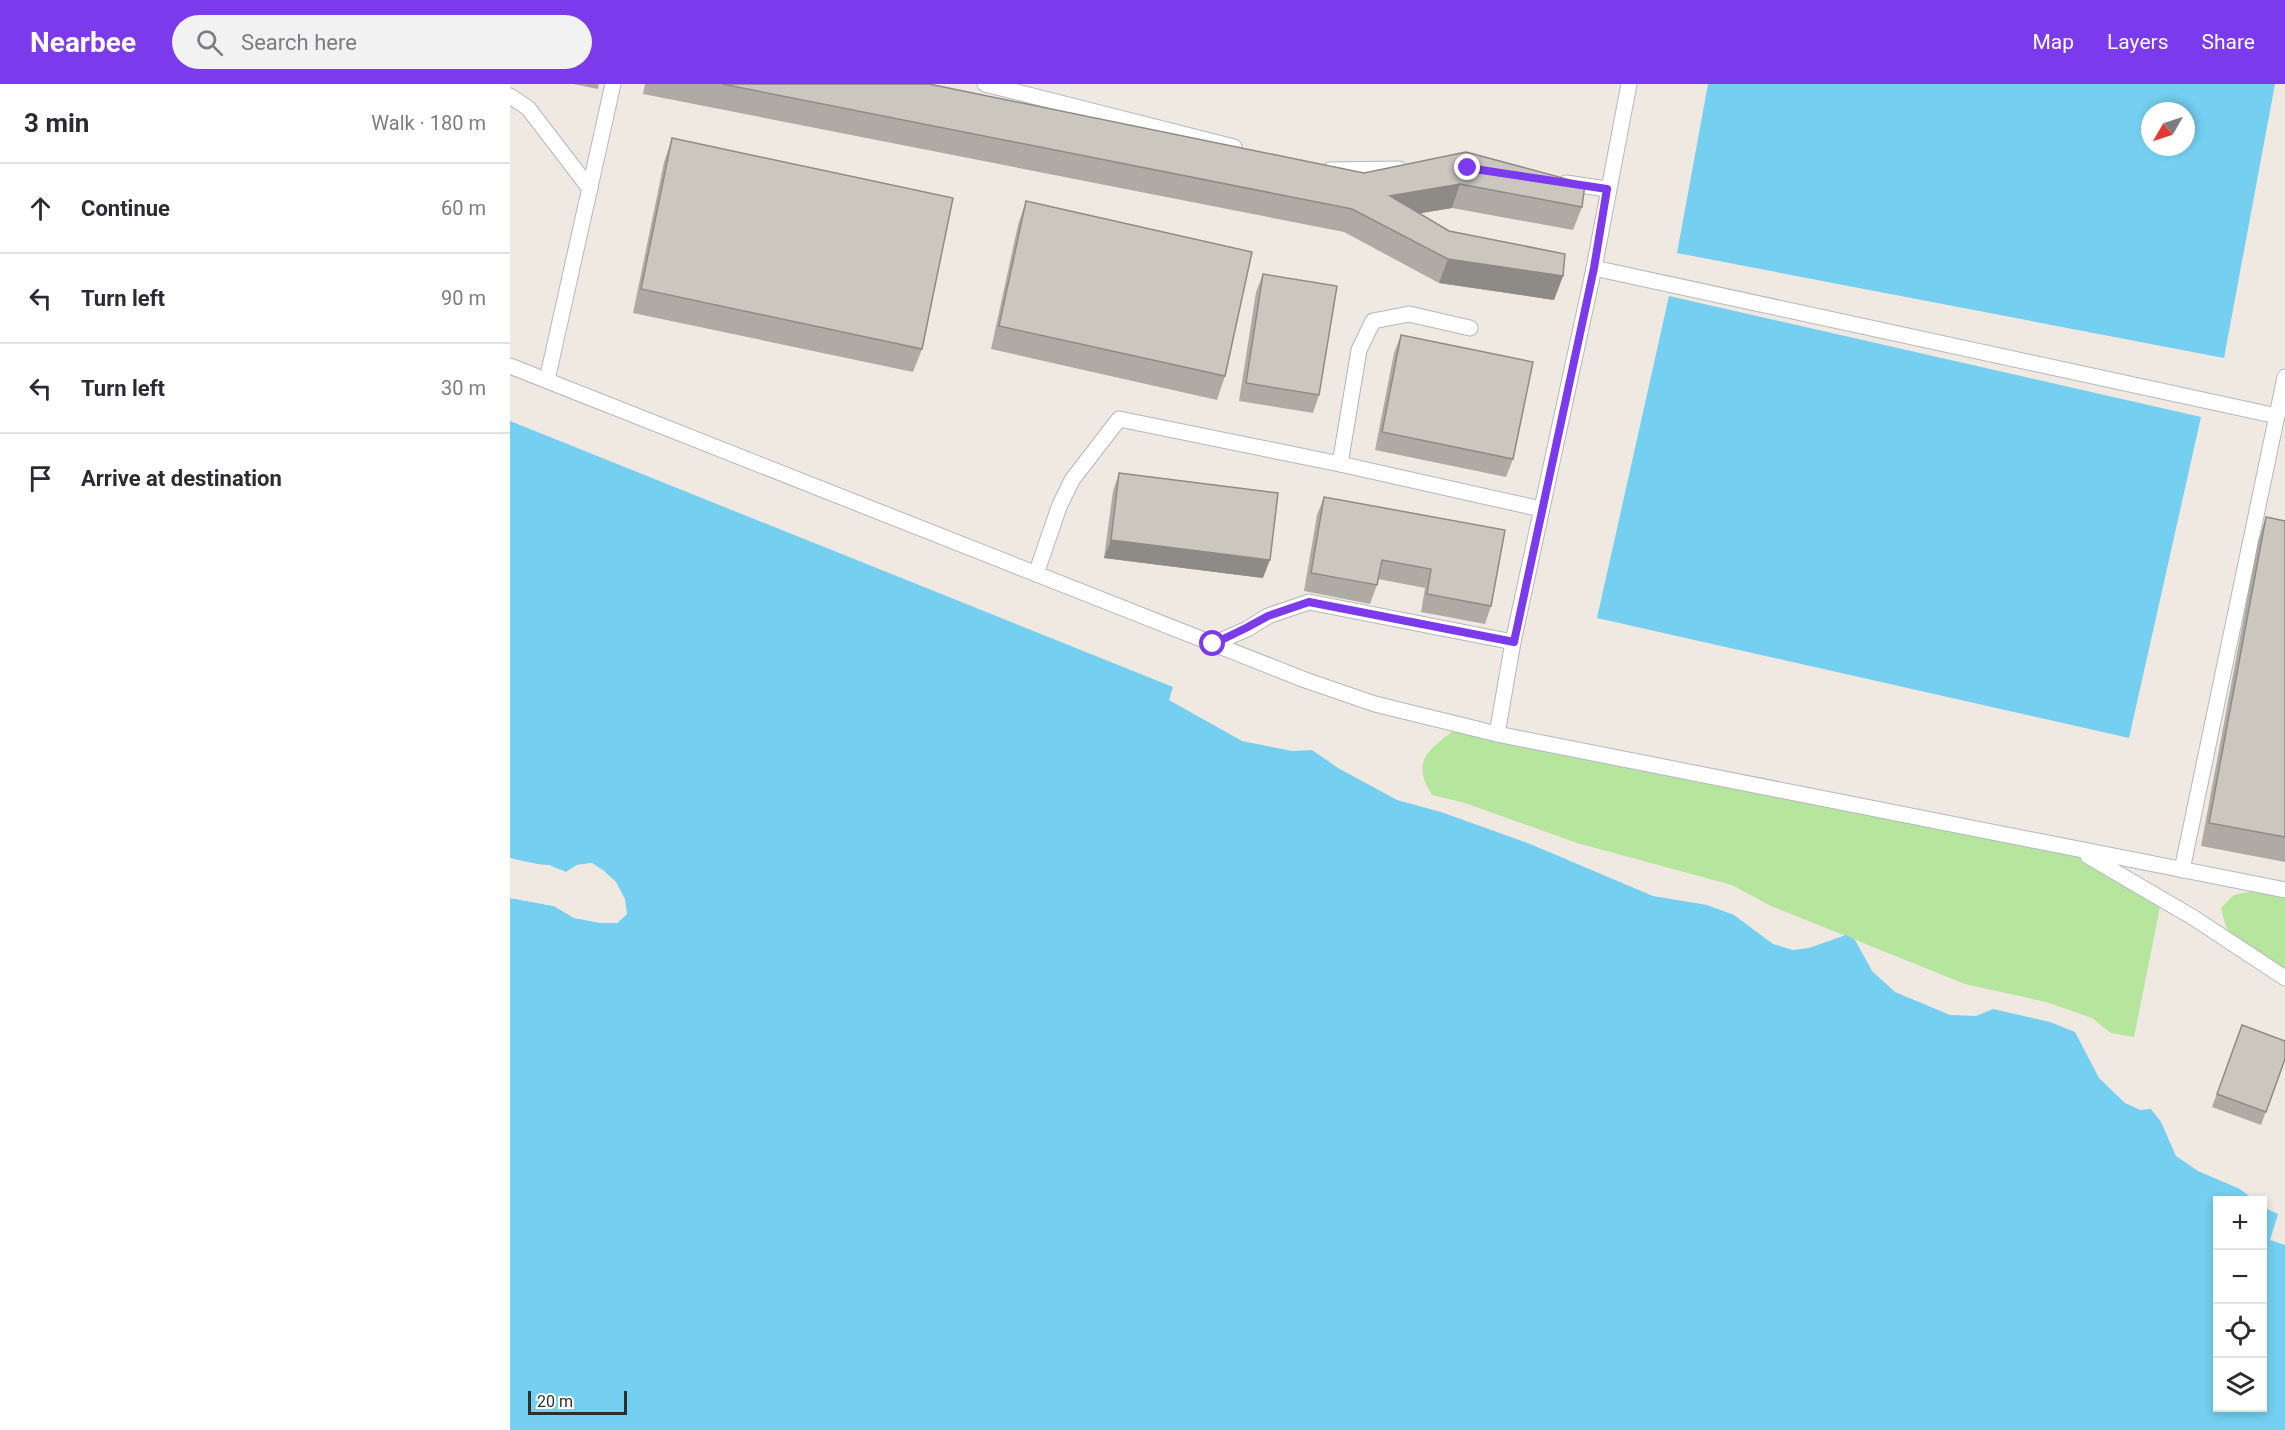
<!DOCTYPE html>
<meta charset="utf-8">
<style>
:root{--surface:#fff;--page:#f2f2f3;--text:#2b2b33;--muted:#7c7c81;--line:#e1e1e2;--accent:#7c3aed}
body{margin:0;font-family:Roboto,sans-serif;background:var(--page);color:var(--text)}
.controls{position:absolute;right:18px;bottom:18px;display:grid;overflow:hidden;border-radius:0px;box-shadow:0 3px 9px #0003}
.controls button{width:54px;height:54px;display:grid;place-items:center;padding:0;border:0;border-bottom:2px solid var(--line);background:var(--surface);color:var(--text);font:30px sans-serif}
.compass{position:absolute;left:1631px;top:18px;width:54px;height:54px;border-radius:50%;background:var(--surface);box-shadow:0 3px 9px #0003;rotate:231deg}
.scale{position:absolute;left:18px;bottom:15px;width:99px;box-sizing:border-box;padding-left:6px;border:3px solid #2e2e2e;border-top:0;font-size:16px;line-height:21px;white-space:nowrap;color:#2e2e2e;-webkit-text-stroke:4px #fff;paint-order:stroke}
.stop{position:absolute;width:18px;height:18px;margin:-14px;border:4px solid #7c3aed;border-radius:50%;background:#fff}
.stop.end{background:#7c3aed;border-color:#fff;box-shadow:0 2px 6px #0008}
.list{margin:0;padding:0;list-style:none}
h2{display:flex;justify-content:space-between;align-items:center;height:78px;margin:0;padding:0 24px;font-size:26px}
h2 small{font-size:20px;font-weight:400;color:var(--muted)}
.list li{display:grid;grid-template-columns:39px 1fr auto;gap:18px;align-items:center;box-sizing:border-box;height:90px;padding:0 24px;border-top:2px solid var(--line)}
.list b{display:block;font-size:22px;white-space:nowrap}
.list em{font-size:20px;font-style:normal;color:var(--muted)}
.icon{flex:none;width:33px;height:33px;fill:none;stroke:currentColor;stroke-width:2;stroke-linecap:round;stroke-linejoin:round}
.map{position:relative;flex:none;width:1775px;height:1346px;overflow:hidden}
header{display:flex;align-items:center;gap:36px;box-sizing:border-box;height:84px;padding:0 30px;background:var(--accent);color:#fff}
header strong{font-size:28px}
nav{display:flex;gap:33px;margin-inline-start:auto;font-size:21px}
.search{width:420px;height:54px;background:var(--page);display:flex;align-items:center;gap:15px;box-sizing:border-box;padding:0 21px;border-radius:33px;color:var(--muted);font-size:22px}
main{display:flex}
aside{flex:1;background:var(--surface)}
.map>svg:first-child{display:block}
</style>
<header>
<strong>Nearbee</strong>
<div class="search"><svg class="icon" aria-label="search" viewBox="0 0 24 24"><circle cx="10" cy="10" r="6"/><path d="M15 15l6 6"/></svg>Search here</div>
<nav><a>Map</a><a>Layers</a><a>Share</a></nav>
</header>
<main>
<aside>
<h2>3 min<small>Walk · 180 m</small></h2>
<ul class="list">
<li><svg class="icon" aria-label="ahead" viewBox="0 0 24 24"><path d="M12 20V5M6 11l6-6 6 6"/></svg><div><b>Continue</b></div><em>60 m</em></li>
<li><svg class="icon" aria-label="left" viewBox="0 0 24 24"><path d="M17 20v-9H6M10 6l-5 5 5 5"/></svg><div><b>Turn left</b></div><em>90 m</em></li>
<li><svg class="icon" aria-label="left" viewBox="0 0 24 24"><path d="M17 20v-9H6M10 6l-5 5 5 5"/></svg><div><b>Turn left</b></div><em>30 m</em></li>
<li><svg class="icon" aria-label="arrive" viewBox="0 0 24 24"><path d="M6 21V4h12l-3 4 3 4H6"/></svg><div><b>Arrive at destination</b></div></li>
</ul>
</aside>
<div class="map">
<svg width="1775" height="1346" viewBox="0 0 1775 1346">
<rect width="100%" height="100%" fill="#efe9e1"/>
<g fill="#b6e59e">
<path d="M946,645L1568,766L1651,818L1624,953L1601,949L1582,934L1536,918L1455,900L1261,822L1222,801L1067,759L955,719L922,711C900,677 919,665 946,645Z"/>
<path d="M1760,803L1775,806V885C1738,868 1720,868 1711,824L1724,811Z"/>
</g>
<g fill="#75cff0" fill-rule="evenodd">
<path d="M1198,0H1765L1714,274L1167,169ZM1640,27H1676V63H1640Z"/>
<path d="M1159,212L1691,333L1619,654L1087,534Z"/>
<path d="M0,337L663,603L659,616L732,657L782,667L802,666L828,684L887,716L931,728L1020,760L1143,812L1197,821L1224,831L1263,860L1283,866L1299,864L1336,851L1345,856L1362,887L1385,908L1440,931L1466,932L1483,925L1540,938L1565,948L1589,994L1615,1019L1630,1026L1641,1025L1651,1038L1666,1072L1688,1087L1730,1105L1744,1116H1708V1324H1752L1753,1123L1768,1130L1760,1156L1775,1161V1346H0V814L44,822L64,834L107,839L117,830L106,798L82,779L67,781L56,788C38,781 19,779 0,774Z"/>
</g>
<path fill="#efe9e1" d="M0,774L21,780L39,781L56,788L67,781L82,779L93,786L106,798L115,815L117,830L107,839H90L64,834L44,822L0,814V811L45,819L66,831L90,836H106L113,829L112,816L104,800L91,788L81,782L68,784L56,791L38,784L20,783L0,777Z"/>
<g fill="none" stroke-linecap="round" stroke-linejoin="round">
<g stroke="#b4b7c1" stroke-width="17">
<g id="service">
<path d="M475,0L724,63"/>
<path d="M0,12L18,24L80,105"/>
<path d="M820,86L889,85"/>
<path d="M1056,99L1097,105"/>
<path d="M1084,184L1767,332"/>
<path d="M0,282L795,596L865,620L987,650L1775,806"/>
<path d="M37,296L103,0"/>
<path d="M830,380L849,266L863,237L899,230L960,244"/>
<path d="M526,490L549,423L562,396L609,335L830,380L1031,425"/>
<path d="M703,560L737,545L758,532L799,518L1003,558"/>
<path d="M987,650L1003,558L1084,184L1119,0"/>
<path d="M1578,772L1684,834L1775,894"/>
<path d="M1672,786L1775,293"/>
</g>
</g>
<use href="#service" stroke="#fff" stroke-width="15"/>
</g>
<g fill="#afaba4">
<path d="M63,0H89L88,5Z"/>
<path d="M135,0H419L854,89L956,68L1072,123L1063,146L942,124L909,129L939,147L1053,192L1044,216L929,199L834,148L133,10Z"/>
<path d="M162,54L412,265L403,288L123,229L154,78Z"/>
<path d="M516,117L715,292L707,316L481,265L508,141Z"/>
<path d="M753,190L809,311L803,329L729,317L746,208Z"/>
<path d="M891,251L1003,375L996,393L865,366L884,269Z"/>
<path d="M609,389L753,494L594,474L603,407Z"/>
<path d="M814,413L981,522L975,540L911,528L915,504L868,495L867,501L860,520L794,507L807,431Z"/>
<path d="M1756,433L1775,437V778L1691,762L1748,457Z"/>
<path d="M1732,941L1775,975L1751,1041L1702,1023Z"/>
</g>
<g fill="#8e8b86">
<path d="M950,100L942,124L872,136L880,112Z"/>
<path d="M938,175L1053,192L1044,216L929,199Z"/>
<path d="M601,456L760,476L753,494L594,474Z"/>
</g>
<g fill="#cbc7bf" stroke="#8e8b86" stroke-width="1.5">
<path d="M212,0H419L854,89L956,68L1075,100L1072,123L950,100L880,112L939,147L1055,170L1053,192L938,175L842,125Z"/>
<path d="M162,54L443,114L412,265L131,205Z"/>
<path d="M516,117L742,168L715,292L489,242Z"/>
<path d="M753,190L827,202L809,311L736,299Z"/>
<path d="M891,251L1023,278L1003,375L872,348Z"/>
<path d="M609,389L768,409L760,476L601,456Z"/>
<path d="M814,413L995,446L981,522L917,510L921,485L872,476L867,501L801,489Z"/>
<path d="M1756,433L1775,437V753L1699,739Z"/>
<path d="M1732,941L1775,957V975L1756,1028L1707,1010Z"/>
</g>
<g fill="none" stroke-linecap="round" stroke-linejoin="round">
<path stroke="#7c3aed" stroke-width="8" d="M703,560L736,544L758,532L799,518L1004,558L1084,184L1097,105L958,84"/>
</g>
</svg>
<div class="controls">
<button>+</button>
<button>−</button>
<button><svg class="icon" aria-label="locate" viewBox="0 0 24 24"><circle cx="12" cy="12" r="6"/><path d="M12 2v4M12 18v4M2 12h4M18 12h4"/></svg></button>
<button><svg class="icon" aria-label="layers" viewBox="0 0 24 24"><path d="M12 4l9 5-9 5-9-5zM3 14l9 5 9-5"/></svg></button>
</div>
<svg class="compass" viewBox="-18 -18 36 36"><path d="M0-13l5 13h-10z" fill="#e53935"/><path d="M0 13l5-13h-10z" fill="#7c7c81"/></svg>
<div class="scale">20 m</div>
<div class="stop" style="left:703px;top:560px"></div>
<div class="stop end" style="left:958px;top:84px"></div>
</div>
</main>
